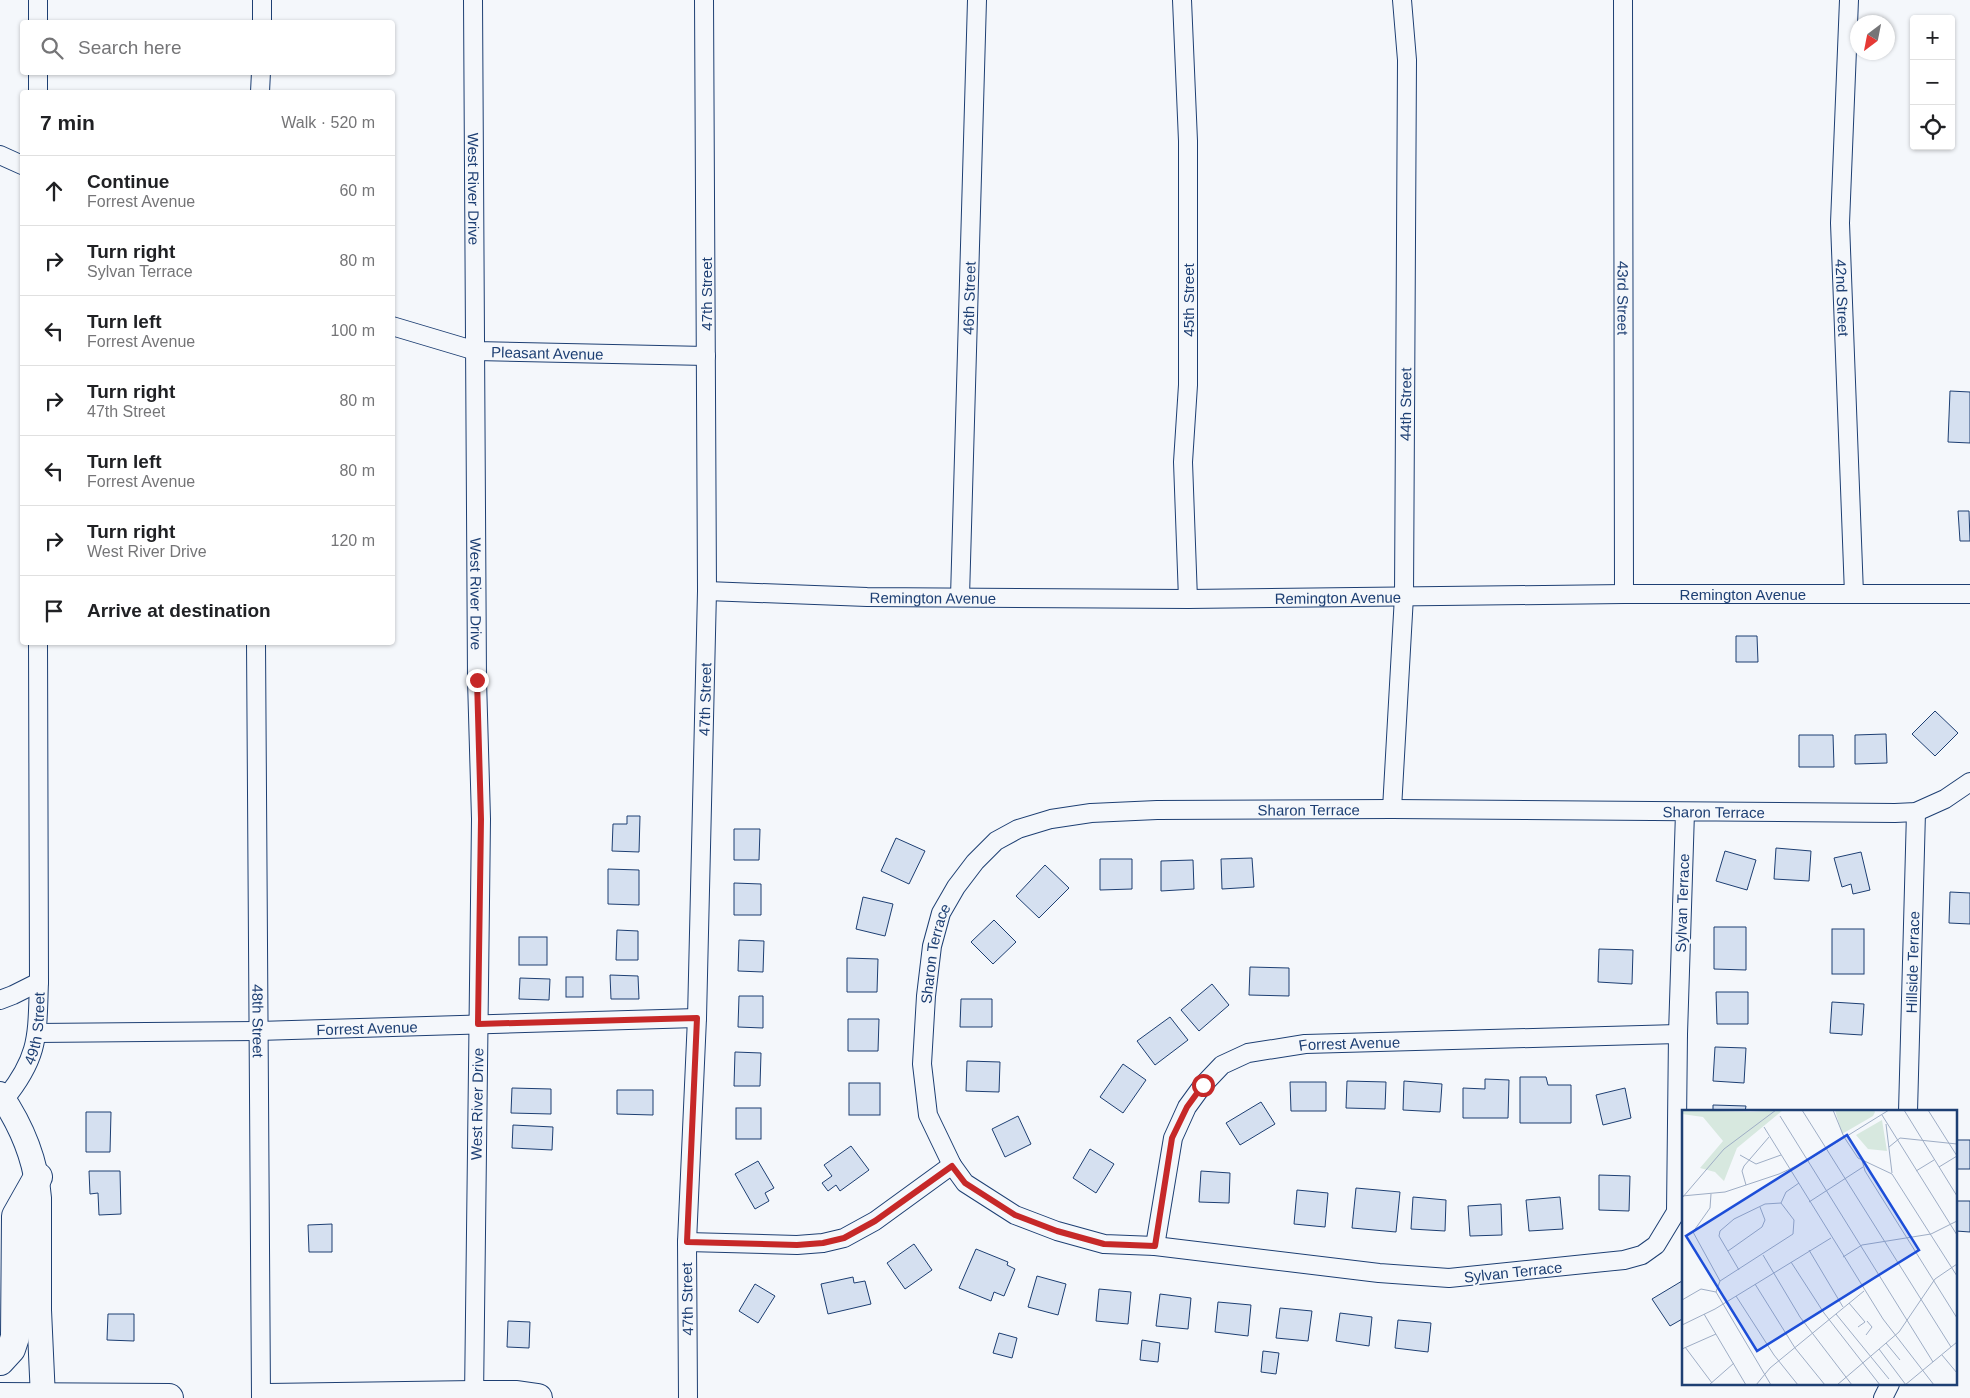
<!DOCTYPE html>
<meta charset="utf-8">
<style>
:root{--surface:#fff;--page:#f2f2f2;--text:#202124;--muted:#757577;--line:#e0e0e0}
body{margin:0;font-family:Helvetica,sans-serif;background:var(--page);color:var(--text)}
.controls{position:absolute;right:15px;top:15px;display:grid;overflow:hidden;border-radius:5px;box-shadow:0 1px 4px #0004}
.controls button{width:45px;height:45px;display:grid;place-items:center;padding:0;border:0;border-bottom:1px solid var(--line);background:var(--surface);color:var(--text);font:25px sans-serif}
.compass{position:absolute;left:1850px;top:15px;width:45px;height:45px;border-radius:50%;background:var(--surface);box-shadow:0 1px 4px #0004;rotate:212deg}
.stop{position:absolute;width:15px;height:15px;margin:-11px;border:4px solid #c62828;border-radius:50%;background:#fff}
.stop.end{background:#c62828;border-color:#fff;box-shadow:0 1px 5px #0008}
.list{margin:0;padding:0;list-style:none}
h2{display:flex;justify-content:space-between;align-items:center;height:65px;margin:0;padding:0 20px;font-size:21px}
h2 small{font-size:16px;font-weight:400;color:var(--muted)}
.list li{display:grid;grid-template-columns:32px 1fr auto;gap:15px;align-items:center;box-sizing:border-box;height:70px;padding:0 20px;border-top:1px solid var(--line)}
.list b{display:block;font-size:19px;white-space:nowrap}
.list p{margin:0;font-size:16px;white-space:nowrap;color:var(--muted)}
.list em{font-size:16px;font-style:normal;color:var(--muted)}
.icon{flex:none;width:28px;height:28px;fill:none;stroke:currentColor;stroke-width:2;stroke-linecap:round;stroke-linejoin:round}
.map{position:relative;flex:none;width:1970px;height:1398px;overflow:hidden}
.search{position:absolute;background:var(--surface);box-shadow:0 1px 4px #0004;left:20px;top:20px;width:375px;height:55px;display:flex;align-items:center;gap:12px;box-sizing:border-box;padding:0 18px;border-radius:5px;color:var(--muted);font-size:19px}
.panel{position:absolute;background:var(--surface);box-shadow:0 1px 4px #0004;left:20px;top:90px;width:375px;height:555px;border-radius:5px}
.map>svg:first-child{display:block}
</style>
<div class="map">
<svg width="1970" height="1398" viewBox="0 0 1970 1398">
<rect width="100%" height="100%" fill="#f4f7fb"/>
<g fill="#d5e0f0" stroke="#1d3f73">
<path d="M1950,391L1970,392V443L1948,442Z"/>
<path d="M1958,511H1969L1970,541H1960Z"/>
<path d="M1736,636H1757L1758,662H1736Z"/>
<path d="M1935,711L1958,733L1935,756L1912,734Z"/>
<path d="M1886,734L1887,763L1855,764V735Z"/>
<path d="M1799,735H1833L1834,767H1799Z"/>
<path d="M627,816H640L639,852L612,851L613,824H627Z"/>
<path d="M734,829H760L759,860H734Z"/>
<path d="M896,838L925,851L909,884L881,871Z"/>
<path d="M1776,848L1811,851L1809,881L1774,879Z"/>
<path d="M1725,851L1756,860L1747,890L1716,881Z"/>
<path d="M1861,852L1870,890L1853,894L1851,884L1842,887L1834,858Z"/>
<path d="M1252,858L1254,887L1222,889L1221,859Z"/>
<path d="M1100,859H1132V889L1100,890Z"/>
<path d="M1193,860L1194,889L1161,891V861Z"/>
<path d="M1045,865L1069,888L1039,918L1016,896Z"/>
<path d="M608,869L639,870V905L608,904Z"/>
<path d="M734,883L761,884V915H734Z"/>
<path d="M1950,892L1970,893V924L1949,923Z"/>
<path d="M863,897L893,904L885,936L856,929Z"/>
<path d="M994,920L1016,942L993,964L971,942Z"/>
<path d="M1714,927H1746V970L1714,969Z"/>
<rect x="1832" y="929" width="32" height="45"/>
<path d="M617,930L638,931V960H616Z"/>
<rect x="519" y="937" width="28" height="28"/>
<path d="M739,940L764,941L763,972L738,971Z"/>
<path d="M1599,949L1633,950L1632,984L1598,982Z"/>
<path d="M847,958L878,959L877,992H847Z"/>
<path d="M1250,967L1289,968V996L1249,995Z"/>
<path d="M610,975L638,976L639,999H611Z"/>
<rect x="566" y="977" width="17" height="20"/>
<path d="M520,978L550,979L549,1000L519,999Z"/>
<path d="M1212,984L1229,1005L1199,1031L1181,1010Z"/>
<path d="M1716,992H1748V1024H1717Z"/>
<path d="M739,996H763V1028L738,1027Z"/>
<path d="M961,999H992V1027H960Z"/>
<path d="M1832,1002L1864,1004L1862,1035L1830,1033Z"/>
<path d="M1170,1017L1188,1040L1155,1065L1137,1041Z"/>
<path d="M848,1019H879L878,1051H848Z"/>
<path d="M1715,1047L1746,1048L1744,1083L1713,1081Z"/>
<path d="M735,1052L761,1053L760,1086H734Z"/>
<path d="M967,1061L1000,1062L999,1092L966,1091Z"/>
<path d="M1123,1064L1146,1080L1123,1113L1100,1097Z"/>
<path d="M1520,1077H1546L1548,1085H1571V1123H1520Z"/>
<path d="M1485,1079L1509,1080L1508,1118H1463V1088L1485,1089Z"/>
<path d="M1347,1081L1386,1082L1385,1109L1346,1108Z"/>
<path d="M1404,1081L1442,1084L1440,1112L1403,1110Z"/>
<path d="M1290,1082H1326V1111H1291Z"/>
<rect x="849" y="1083" width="31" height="32"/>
<path d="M512,1088L551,1089V1114L511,1113Z"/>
<path d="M1625,1088L1631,1118L1603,1125L1596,1095Z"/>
<path d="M617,1090H653V1115L617,1114Z"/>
<path d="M1261,1102L1275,1124L1240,1145L1226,1123Z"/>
<path d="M1713,1105L1746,1106L1745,1112H1713Z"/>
<rect x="736" y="1108" width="25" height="31"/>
<path d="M86,1112H111L110,1152H86Z"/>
<path d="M1018,1116L1031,1144L1005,1157L992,1129Z"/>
<path d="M513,1125L553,1127L552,1150L512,1148Z"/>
<rect x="1956" y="1140" width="14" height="29"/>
<path d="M851,1146L869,1170L840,1191L836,1185L828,1191L822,1183L832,1176L824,1165Z"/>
<path d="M1090,1149L1114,1164L1096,1193L1073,1178Z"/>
<path d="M758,1161L774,1188L765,1193L769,1201L755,1209L735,1174Z"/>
<path d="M89,1171H120L121,1214L99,1215L98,1193L90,1194Z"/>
<path d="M1201,1171L1230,1173L1229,1203L1199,1202Z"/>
<path d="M1599,1175L1630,1176L1629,1211L1599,1210Z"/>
<path d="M1356,1188L1400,1192L1396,1232L1352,1228Z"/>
<path d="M1297,1190L1328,1193L1325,1227L1294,1224Z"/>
<path d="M1413,1197L1446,1200L1445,1231L1411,1229Z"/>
<path d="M1560,1197L1563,1229L1529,1231L1526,1200Z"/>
<path d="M1956,1201H1970V1232L1956,1231Z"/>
<path d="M1501,1204L1502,1235L1470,1236L1468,1206Z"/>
<path d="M332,1224V1252H309L308,1225Z"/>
<path d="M914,1244L932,1270L905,1289L887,1263Z"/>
<path d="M976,1249L1008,1262L1007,1265L1015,1269L1004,1296L994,1292L991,1301L959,1288Z"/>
<path d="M1037,1276L1066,1284L1058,1315L1028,1307Z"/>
<path d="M853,1277L854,1283L865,1281L871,1304L828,1314L821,1284Z"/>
<path d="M1682,1281L1684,1284V1318L1670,1326L1652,1299Z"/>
<path d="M755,1284L775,1296L758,1323L739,1311Z"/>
<path d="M1099,1289L1131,1292L1128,1324L1096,1321Z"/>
<path d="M1160,1294L1191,1298L1188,1329L1156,1326Z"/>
<path d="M1218,1302L1251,1305L1248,1336L1215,1332Z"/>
<path d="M1280,1308L1312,1311L1308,1341L1276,1338Z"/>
<path d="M1340,1313L1372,1317L1369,1346L1336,1341Z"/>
<path d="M108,1314H134V1341L107,1340Z"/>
<path d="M1398,1320L1431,1323L1428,1352L1395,1348Z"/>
<path d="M508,1321L530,1322L529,1348L507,1347Z"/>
<path d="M999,1333L1017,1338L1012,1358L993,1353Z"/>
<path d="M1142,1340L1160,1343L1158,1362L1140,1360Z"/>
<path d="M1263,1351L1279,1353L1276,1374L1261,1372Z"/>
</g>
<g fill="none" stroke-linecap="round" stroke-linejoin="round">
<g stroke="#1d3f73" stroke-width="20">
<g id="minor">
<path d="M38,0V22"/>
<path id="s1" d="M473,0L477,680L481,819L474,1398"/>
<path d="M1182,0L1188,141V385L1183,462L1188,599"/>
<path id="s2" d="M1623,0L1624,594"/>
<path id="s3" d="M1849,0L1840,223L1854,594"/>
<path d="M262,22V0"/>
<path d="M38,72V92"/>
<path d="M260,92L261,72"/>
<path d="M0,155L22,165"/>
<path id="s4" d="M392,326L476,351L706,356"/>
<path id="s5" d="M707,591L867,597L1188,599L1624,594H1970"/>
<path id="s6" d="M960,597L977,0"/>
<path id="s7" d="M256,642L261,1398"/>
<path id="s8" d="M1392,809L1404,596L1407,60L1402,0"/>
<path id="s9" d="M1685,812L1678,1034L1676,1212L1656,1245L1642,1255L1624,1260L1449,1278L1379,1273L1155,1246L1104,1244L1057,1231L1015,1215L965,1183L952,1165L928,1115L922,1064L926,996L932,946L941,913L956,887L975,862L996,841L1018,829L1051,819L1091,813L1157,810L1392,809L1895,813L1916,812L1945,799L1970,782"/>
<path d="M0,1000L13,995L39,982"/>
<path id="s10" d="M37,1033L258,1031L697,1018"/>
<path id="s11" d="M4,1100C40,1056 37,1035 39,982L38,642"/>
<path id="s12" d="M1908,1112L1916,812"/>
<path d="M687,1242L797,1245L823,1243L844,1238L875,1221L952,1165"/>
<path id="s13" d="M1155,1246L1173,1138L1187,1107L1203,1085L1222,1065L1248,1053L1305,1044L1678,1034"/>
<path id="s14" d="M688,1398L687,1242L697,1018L707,591L704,0"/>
<path d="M1883,1398L1890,1384"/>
</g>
</g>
<g stroke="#1d3f73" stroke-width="26">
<path id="secondary" d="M0,1094C22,1126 36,1159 39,1198V1310L43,1398"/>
</g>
<g stroke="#1d3f73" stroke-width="30">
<g id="primary">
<path d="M0,1361L11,1349L15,1337L16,1216L38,1177"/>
<path d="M0,1397L169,1398"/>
<path d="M268,1398L474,1395H517L538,1398"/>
</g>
</g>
<use href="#minor" stroke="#f4f7fb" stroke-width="18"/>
<use href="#secondary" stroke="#f4f7fb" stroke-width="24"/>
<use href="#primary" stroke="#f4f7fb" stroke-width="28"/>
</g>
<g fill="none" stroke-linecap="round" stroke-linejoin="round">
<path stroke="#c62828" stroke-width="6" d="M477,680L481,819L478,1024L697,1018L687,1242L797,1245L823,1243L844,1238L875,1221L952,1166L965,1183L1015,1215L1057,1231L1104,1244L1155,1246L1172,1138L1187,1107L1203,1085"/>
</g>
<g text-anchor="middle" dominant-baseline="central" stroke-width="4" stroke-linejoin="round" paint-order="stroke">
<g font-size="15" fill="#1d3f73" stroke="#f4f7fb">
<text stroke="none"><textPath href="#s1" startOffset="189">West River Drive</textPath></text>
<text transform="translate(706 294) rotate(-90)">47th Street</text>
<text stroke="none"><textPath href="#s2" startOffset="298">43rd Street</textPath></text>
<text stroke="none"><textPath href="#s3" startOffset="298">42nd Street</textPath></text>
<text stroke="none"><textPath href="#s6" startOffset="299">46th Street</textPath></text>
<text transform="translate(1188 300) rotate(-90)">45th Street</text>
<text stroke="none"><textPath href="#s4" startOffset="159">Pleasant Avenue</textPath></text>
<text stroke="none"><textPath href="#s8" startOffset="405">44th Street</textPath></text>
<text stroke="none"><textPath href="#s1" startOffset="594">West River Drive</textPath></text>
<text stroke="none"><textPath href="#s5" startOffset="1036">Remington Avenue</textPath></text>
<text stroke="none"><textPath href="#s5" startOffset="226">Remington Avenue</textPath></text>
<text stroke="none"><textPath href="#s5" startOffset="631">Remington Avenue</textPath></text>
<text stroke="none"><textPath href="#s14" startOffset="699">47th Street</textPath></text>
<text stroke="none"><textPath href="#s9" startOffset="1841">Sharon Terrace</textPath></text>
<text stroke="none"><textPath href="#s9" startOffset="2246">Sharon Terrace</textPath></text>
<text transform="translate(1682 903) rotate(-88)">Sylvan Terrace</text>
<text stroke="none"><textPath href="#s9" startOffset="1391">Sharon Terrace</textPath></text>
<text stroke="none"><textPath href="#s12" startOffset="150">Hillside Terrace</textPath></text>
<text stroke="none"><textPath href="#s7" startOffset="379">48th Street</textPath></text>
<text stroke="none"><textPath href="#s11" startOffset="80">49th Street</textPath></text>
<text stroke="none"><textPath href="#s10" startOffset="330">Forrest Avenue</textPath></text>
<text stroke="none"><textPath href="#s13" startOffset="329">Forrest Avenue</textPath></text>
<text transform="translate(477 1104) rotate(-89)">West River Drive</text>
<text transform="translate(1513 1272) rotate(-6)">Sylvan Terrace</text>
<text transform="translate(687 1299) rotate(-91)">47th Street</text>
</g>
</g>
<g transform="translate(1682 1110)">
<rect width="275" height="275" fill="#f4f7fb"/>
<path d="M0,0L68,2L101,0L55,38L42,71L33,62L18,58L41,31L21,7L0,4ZM153,0H192L193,2L191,6L160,24ZM200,10L205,41L186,39L174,25Z" fill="#d7e8df"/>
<path fill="none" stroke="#9eadc5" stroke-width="1" d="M120,0L269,237M151,0L162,27M222,0L275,86M246,0L275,46M200,5L275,125M98,6L251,252M204,14L210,63M82,17L201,209L252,275M162,27L176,48L210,64L275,166M207,37L218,28L275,34M58,45L74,54L99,45M180,50L183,61L275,208M257,57L275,46M234,61L252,50M64,75L60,61L62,56L87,27M29,84L28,98L11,122L38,171M0,86L43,82L97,64L123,52L207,0M0,88L42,39L94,0M127,92L181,57M99,93L104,82L117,73M127,140L161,197M46,141L80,117L83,110L78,97M81,145L118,207L170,275M161,147L180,135L249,124L275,111M109,152L142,203L198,275M57,160L37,126L38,121L52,109L83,94L99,93M73,174L113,238L143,275M34,182L38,171L111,124L112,110L99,93M34,182L89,275M54,186L92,245L116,275M0,190L19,179L34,182M167,193L183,212L176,217M22,204L64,275M154,204L207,269M0,215L33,199L149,128M184,225L190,217L185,211M204,233L218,250M3,237L30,273M0,239L34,224M197,239L224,275M260,245L275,263M27,275L52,253M74,275L88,258L182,181M155,275L217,222L253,169L275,154M223,275L275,232"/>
<path fill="#1d4ed8" fill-opacity="0.15" stroke="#1d4ed8" stroke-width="2.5" d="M165,25L237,140L75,241L4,126Z"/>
<rect width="275" height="275" fill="none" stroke="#1d3f73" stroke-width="2.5"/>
</g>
</svg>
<div class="controls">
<button>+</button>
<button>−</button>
<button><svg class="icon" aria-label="locate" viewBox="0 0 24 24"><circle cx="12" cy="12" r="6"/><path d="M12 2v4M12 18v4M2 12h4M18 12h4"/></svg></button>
</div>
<svg class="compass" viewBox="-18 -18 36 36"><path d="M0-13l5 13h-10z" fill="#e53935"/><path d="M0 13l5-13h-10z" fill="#757577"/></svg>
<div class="stop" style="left:1203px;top:1085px"></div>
<div class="stop end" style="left:477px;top:680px"></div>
<div class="search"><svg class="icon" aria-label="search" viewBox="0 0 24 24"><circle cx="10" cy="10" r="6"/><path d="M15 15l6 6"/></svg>Search here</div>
<section class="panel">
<h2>7 min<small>Walk · 520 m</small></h2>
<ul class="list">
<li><svg class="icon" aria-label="ahead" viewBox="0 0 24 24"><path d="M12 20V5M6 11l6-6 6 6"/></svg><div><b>Continue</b><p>Forrest Avenue</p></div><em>60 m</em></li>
<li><svg class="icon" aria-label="right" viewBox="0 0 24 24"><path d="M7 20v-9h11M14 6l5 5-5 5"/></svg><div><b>Turn right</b><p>Sylvan Terrace</p></div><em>80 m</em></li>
<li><svg class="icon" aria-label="left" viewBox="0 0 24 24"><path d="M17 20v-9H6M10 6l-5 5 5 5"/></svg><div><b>Turn left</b><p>Forrest Avenue</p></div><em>100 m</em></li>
<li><svg class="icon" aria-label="right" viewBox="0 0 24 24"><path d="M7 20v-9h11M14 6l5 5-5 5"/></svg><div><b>Turn right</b><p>47th Street</p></div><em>80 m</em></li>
<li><svg class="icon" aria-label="left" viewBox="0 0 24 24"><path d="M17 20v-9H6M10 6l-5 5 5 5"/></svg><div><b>Turn left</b><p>Forrest Avenue</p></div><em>80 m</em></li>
<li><svg class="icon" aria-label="right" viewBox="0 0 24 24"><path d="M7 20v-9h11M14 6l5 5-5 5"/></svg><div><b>Turn right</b><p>West River Drive</p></div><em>120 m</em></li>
<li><svg class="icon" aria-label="arrive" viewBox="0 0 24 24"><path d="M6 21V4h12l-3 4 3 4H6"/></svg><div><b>Arrive at destination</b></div></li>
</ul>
</section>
</div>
